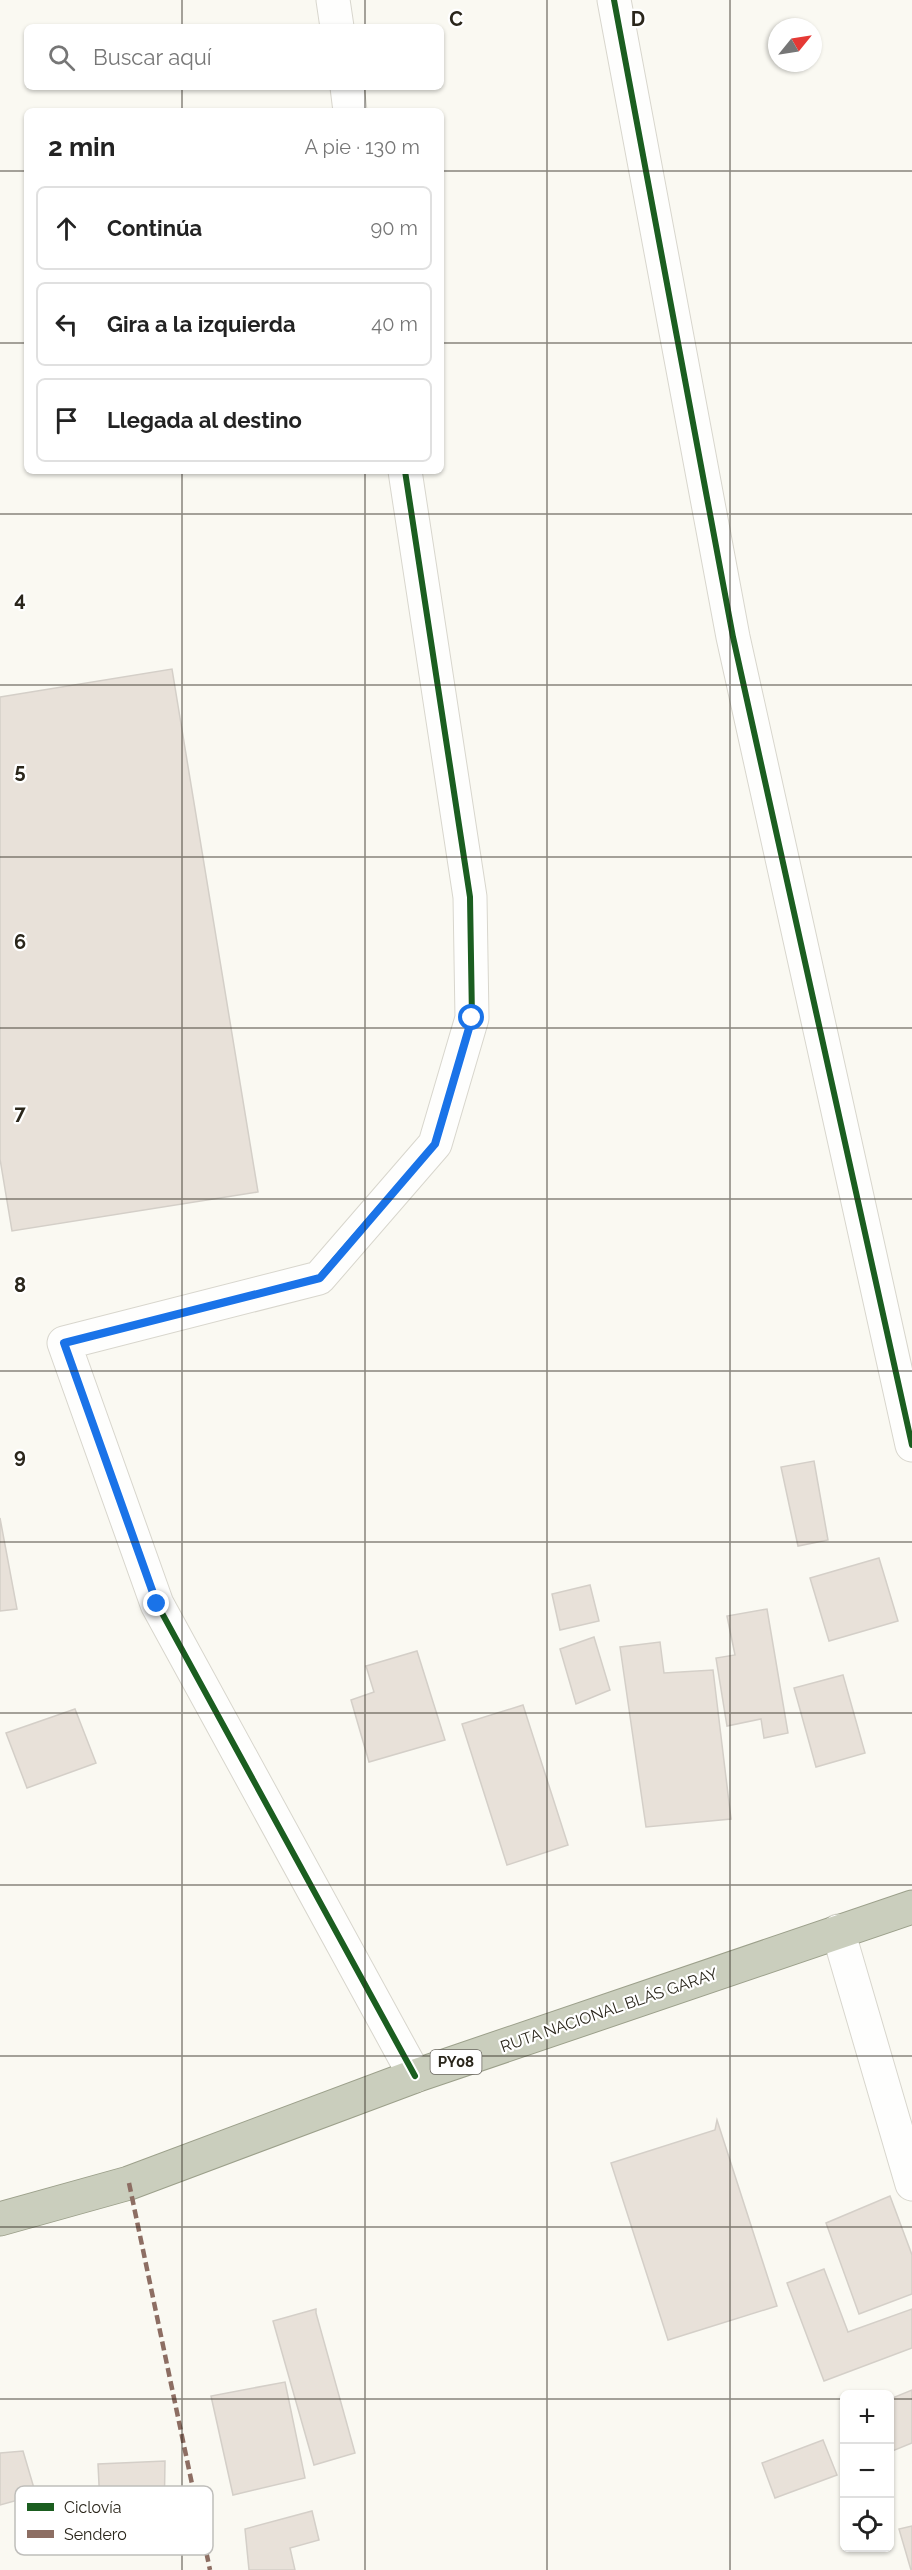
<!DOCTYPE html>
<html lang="es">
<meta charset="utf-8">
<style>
:root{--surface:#fff;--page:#f6f6f6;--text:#222;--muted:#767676;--line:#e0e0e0}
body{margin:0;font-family:Raleway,sans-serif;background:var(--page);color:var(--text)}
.controls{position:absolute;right:18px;bottom:18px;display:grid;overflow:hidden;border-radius:9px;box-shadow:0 2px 4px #0004}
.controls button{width:54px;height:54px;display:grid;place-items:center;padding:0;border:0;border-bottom:2px solid var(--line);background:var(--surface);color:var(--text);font:30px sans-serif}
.compass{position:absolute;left:768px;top:18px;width:54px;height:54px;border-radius:50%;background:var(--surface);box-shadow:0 2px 4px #0004;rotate:60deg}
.stop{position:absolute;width:18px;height:18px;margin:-14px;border:4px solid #1a73e8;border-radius:50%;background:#fff}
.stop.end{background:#1a73e8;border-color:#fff;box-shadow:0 2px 6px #0008}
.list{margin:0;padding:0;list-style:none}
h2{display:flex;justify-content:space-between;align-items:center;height:78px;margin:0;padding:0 24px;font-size:26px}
h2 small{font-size:20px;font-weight:400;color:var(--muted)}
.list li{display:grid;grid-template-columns:39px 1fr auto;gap:18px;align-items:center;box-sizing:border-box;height:84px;margin:0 12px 12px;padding:0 12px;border:2px solid var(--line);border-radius:9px}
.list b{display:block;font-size:22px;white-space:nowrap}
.list em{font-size:20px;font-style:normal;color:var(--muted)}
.icon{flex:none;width:33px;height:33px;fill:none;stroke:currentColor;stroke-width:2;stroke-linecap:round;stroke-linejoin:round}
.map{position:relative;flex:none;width:912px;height:2570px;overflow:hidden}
.search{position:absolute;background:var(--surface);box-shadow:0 2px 4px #0004;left:24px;top:24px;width:420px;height:66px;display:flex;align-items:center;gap:15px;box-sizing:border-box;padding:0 21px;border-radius:9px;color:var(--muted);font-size:22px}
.panel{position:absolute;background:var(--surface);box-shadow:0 2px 4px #0004;left:24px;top:108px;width:420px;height:366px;border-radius:9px}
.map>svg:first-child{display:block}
</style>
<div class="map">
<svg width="912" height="2570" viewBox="0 0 912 2570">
<rect width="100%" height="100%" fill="#faf9f2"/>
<g fill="#e8e1d9" stroke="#d4cfc8" stroke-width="1.5">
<path d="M172,669L258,1192L12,1231L0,1159V697Z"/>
<path d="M814,1461L828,1540L798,1546L781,1467Z"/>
<path d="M0,1518L17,1609L0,1611Z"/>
<path d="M879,1558L898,1621L829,1641L810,1578Z"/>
<path d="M590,1585L599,1621L560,1630L552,1594Z"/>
<path d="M767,1609L788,1733L764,1738L761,1719L727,1726L716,1658L735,1655L727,1616Z"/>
<path d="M594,1637L610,1690L576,1704L560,1649Z"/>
<path d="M660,1642L664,1673L713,1670L731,1819L646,1827L620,1647Z"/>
<path d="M417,1651L445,1740L369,1762L351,1700L374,1692L366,1666Z"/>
<path d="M843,1675L865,1753L816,1767L794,1688Z"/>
<path d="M523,1705L568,1845L507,1865L462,1724Z"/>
<path d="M75,1709L96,1763L27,1788L6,1733Z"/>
<path d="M717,2120L777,2306L668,2340L611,2163L715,2130Z"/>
<path d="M890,2196L912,2255V2294L859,2314L826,2223Z"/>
<path d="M824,2269L848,2332L912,2309V2348L824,2381L787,2283Z"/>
<path d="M316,2309V2313L355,2453L314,2465L273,2321Z"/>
<path d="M285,2382L305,2478L233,2495L211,2396Z"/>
<path d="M912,2390V2443L890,2452V2399Z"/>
<path d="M823,2440L837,2475L775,2498L762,2463Z"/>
<path d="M23,2451L36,2495L0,2505V2453Z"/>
<path d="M165,2461L164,2523L101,2526L98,2464Z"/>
<path d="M312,2511L319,2540L290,2548L295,2570H249L245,2529Z"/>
<path d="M912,2526V2570H911L899,2529Z"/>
</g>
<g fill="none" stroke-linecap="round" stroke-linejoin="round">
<g stroke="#d8d6cd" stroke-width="35">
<g id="minor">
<path d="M333,0L337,27"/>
<path d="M614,0L733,637L912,1445"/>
<path d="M347,87L350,111"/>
<path d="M405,471L470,897L472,1018L435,1144L319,1278L64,1343L157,1604L415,2076"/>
<path d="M838,1931L912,2184"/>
</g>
</g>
<g stroke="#9ca08b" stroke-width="35">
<path id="highway" d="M0,2219L129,2183L415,2076L912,1907"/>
</g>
<use href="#minor" stroke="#fefefd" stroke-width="33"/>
<use href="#highway" stroke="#cacebd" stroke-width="33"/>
<path stroke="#8d6e63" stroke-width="4.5" stroke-dasharray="9 4.5" stroke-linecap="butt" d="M129,2183L210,2570"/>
<g stroke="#fff" stroke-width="10">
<g id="cycleway">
<path d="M614,0L733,637L912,1445"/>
<path d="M405,471L470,897L472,1018L435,1144L319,1278L64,1343L157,1604L415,2076"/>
</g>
</g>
<use href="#cycleway" stroke="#1b5e20" stroke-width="6"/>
</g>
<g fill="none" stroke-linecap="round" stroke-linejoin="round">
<path stroke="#1a73e8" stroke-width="8" d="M157,1604L64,1343L320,1278L435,1144L472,1018"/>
</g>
<path fill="none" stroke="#2a261b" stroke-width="1.5" stroke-opacity="0.55" d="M182,0V27M365,0V27M547,0V2570M730,0V2570M182,87V111M365,87V111M0,171H27M441,171H912M0,343H27M441,343H912M182,471V2570M365,471V2570M0,514H912M0,685H912M0,857H912M0,1028H912M0,1199H912M0,1371H912M0,1542H912M0,1713H912M0,1885H912M0,2056H912M0,2227H912M0,2399H844M890,2399H912"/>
<g text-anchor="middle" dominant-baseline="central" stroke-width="4.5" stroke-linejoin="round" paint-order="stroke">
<rect fill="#fff" stroke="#6a675f" stroke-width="1.5" x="430.5" y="2050" width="51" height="24" rx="4.5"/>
<g font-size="15" font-weight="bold" fill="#2a261b">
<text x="456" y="2062">PY08</text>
</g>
<g font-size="16" fill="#2a261b" stroke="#fff">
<text transform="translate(609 2010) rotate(-19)">RUTA NACIONAL BLÁS GARAY</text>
</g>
</g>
<rect x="15" y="2486" width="198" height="69" rx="9" fill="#fff" stroke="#bfbebb" stroke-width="1.5"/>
<rect x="27" y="2503" width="27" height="8" fill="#1b5e20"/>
<rect x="27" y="2530" width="27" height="8" fill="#8d6e63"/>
<g font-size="16" fill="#2a261b">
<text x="64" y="2513">Ciclovía</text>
<text x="64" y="2540">Sendero</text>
</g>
<g font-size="20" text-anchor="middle" font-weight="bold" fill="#2a261b" stroke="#fff" stroke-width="4.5" stroke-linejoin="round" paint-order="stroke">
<text x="456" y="26">C</text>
<text x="638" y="26">D</text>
<text x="20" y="606">4</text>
<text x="20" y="778">5</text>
<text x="20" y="949">6</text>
<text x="20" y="1120">7</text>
<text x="20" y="1292">8</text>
<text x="20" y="1463">9</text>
</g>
</svg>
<div class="controls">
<button>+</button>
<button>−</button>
<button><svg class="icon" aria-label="locate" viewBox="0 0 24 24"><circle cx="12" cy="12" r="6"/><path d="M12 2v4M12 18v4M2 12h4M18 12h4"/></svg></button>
</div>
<svg class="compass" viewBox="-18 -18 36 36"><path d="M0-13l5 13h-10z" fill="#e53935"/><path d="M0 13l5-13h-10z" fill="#767676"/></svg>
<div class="stop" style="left:472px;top:1018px"></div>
<div class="stop end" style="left:157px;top:1604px"></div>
<div class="search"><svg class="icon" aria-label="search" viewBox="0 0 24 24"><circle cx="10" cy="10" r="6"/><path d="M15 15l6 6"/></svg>Buscar aquí</div>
<section class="panel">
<h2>2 min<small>A pie · 130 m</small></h2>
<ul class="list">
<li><svg class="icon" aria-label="ahead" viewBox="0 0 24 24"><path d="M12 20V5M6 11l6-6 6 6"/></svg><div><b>Continúa</b></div><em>90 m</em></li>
<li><svg class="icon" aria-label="left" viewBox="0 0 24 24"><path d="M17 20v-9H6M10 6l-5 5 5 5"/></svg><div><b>Gira a la izquierda</b></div><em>40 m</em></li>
<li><svg class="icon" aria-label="arrive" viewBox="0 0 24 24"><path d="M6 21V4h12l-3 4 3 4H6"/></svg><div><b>Llegada al destino</b></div></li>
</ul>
</section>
</div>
